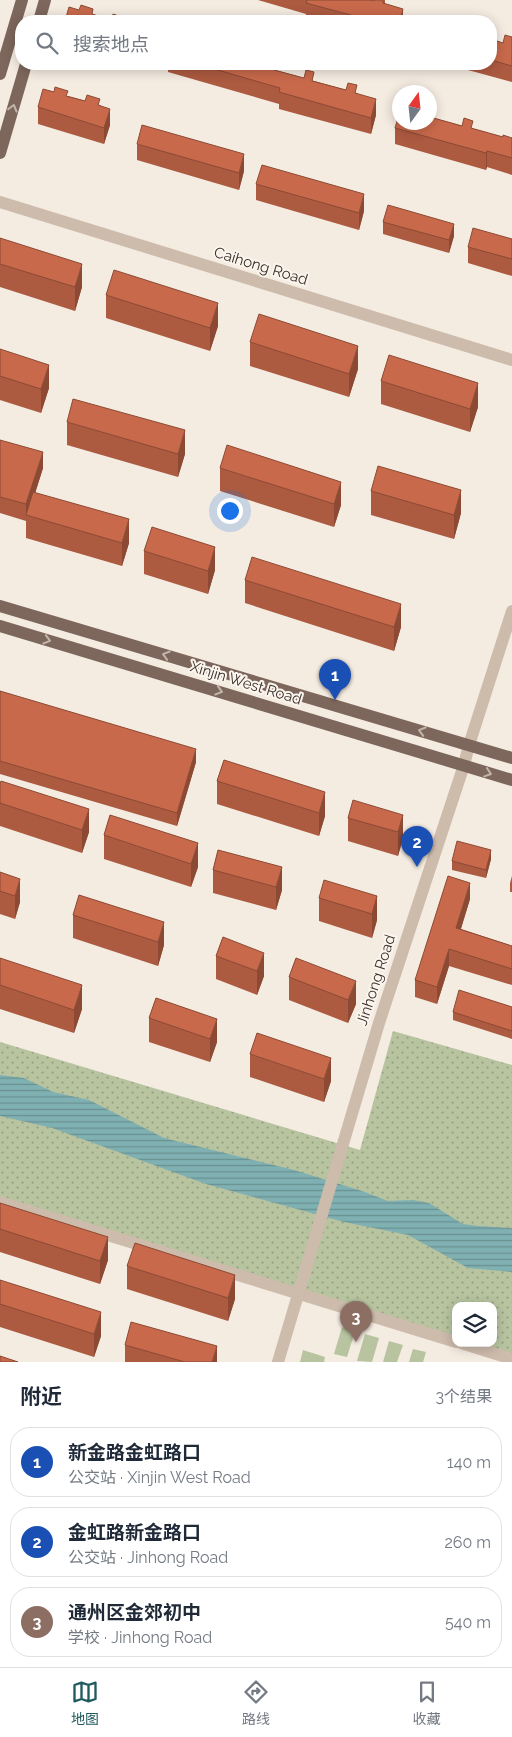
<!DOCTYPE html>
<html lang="zh">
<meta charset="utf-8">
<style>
:root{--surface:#fff;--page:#f2f2f3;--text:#1f2937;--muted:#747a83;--line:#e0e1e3;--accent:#1f5a5e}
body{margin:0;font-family:Raleway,"Noto Sans SC",sans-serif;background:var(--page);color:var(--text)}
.controls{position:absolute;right:15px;bottom:15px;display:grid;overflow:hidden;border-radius:10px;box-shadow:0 2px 12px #0003}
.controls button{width:45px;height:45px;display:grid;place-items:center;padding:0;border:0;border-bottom:1px solid var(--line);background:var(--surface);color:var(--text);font:25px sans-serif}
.compass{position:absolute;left:392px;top:85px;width:45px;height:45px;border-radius:50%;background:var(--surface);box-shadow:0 2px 12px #0003;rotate:15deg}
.you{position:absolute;left:229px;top:510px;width:18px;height:18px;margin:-12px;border:4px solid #fff;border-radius:50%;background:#1a73e8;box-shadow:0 0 0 8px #1a73e833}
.badge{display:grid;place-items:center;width:32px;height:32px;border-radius:50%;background:var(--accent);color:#fff;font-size:16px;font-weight:700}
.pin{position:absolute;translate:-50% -41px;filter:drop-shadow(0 1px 2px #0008)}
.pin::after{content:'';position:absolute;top:26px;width:18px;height:15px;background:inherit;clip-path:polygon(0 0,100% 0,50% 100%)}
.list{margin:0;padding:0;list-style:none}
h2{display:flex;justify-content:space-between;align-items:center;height:65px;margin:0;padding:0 20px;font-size:21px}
h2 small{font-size:16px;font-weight:400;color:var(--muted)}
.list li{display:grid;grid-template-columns:32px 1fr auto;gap:15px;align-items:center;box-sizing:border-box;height:70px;margin:0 10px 10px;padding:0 10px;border:1px solid var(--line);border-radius:20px}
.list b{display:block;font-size:19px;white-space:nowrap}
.list p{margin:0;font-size:16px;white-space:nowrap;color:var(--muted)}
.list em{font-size:16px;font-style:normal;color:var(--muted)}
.icon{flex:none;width:28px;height:28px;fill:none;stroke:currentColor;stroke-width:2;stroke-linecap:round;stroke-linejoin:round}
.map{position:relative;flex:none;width:512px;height:1362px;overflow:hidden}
.search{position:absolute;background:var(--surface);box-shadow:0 2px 12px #0003;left:15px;right:15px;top:15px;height:55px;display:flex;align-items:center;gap:12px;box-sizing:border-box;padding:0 18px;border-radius:20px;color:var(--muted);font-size:19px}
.sheet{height:305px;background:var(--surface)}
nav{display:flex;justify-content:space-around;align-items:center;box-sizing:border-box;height:70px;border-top:1px solid var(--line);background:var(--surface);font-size:14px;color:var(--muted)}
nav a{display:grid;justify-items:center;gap:2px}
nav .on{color:var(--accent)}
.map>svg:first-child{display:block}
</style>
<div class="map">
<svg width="512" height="1362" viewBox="0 0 512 1362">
<defs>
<pattern id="park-dots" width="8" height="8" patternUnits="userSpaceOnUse" patternTransform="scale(1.25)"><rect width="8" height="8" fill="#b8c4a0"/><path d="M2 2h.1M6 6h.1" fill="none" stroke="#97a083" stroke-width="1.8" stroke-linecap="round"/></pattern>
<pattern id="water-rules" width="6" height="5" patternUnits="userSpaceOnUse" patternTransform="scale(1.25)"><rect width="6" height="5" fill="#7fb0b2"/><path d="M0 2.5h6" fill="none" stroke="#699091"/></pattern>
</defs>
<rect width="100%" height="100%" fill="#f4ebe1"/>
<path fill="url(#park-dots)" d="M393,1031L512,1065V1359L461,1343H493V1306H456V1342L0,1202V1042L360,1150Z"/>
<g fill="#b8c4a0">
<path d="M342,1327L355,1331L347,1357L334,1354Z"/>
<path d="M365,1334L379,1338L372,1362L357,1361Z"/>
<path d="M389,1341L403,1345L397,1362H383Z"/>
<path d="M413,1349L426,1352L423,1362H409Z"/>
<path d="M303,1350L325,1357L324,1362H300Z"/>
</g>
<path fill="url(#water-rules)" d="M0,1075L24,1078L53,1092L89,1100L164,1138L294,1170L362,1191L388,1201L413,1200L429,1203L463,1224L478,1226L512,1228V1272L468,1268L408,1235L344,1222L206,1184L52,1128L0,1116Z"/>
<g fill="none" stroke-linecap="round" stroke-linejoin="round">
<g stroke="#cdbbac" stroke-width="12">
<path d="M0,202L512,360"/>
<path d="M0,1202L456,1342"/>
<path d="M461,1343L512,1359"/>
<path d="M278,1362L379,1023L464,765L469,745L512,611"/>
</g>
<g stroke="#7d675c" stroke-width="12">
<path d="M39,21L45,0"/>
<path d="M0,74L22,0"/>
<path d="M0,153L26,64"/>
<path d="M0,606L512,758"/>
<path d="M0,626L512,780"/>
</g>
</g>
<g fill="#ac5a40">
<path d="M258,0H370L374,1L385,0V4L403,21H314L306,19V14Z"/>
<path d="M512,37V82L446,64H491V39L503,43Z"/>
<path d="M168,64H267L275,70L357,93L376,115L371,134L279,109V104L168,72Z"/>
<path d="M68,96L100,105L110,125L104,144L38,124V107Z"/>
<path d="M430,117L503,137L512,138V175L487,167L486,170L395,144V128Z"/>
<path d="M137,144L244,171L239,190L137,160Z"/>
<path d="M256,184L364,211L359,230L256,200Z"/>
<path d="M383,222L454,236L449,253L383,234Z"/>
<path d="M0,238L82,287L75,311L0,287Z"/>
<path d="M512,239V276L468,263V247Z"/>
<path d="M106,295L218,326L210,351L106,318Z"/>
<path d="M250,342L358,369L349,397L250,366Z"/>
<path d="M0,349L49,388L41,413L0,400Z"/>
<path d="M381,381L478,407L470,432L381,404Z"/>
<path d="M67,422L185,454L178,477L67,445Z"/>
<path d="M0,440L43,468L35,493L129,543L122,566L26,538V521L0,513Z"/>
<path d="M220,468L341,505L334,527L220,491Z"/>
<path d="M371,491L461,513L454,539L371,515Z"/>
<path d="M144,551L215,570L208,594L144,574Z"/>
<path d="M245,580L401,627L394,651L245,603Z"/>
<path d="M0,691L196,762L177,826L0,774Z"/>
<path d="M224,760L325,816L319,836L217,804V781Z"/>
<path d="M0,784L89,832L82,853L0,826Z"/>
<path d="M110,815L198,867L191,887L104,859V835Z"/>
<path d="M403,815V838L398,856L348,841V818Z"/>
<path d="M218,850L282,890L276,910L213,893V870Z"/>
<path d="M491,859L486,878L452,870V861Z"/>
<path d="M0,872L20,902L15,919L0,914Z"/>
<path d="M512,876V892H510V883Z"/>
<path d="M79,895L164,945L158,966L73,938V915Z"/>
<path d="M377,896V920L372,938L319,921V898Z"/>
<path d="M470,899L461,929L512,946V985L449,966L437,1004L415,997V980Z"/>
<path d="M223,937L264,976L257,995L216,979V956Z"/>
<path d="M0,958L82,1009L74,1033L0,1009Z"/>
<path d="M296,958L356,1004L348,1023L289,1000V977Z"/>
<path d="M156,998L217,1042L210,1062L149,1042V1018Z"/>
<path d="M512,1007V1039L453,1020V1012Z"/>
<path d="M250,1054L331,1081L324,1102L250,1077Z"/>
<path d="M0,1203L108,1260L100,1284L0,1252Z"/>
<path d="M127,1266L235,1299L228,1321L127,1289Z"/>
<path d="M0,1280L101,1336L94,1357L0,1327Z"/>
<path d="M125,1345L217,1362H125Z"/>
</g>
<g fill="#8c4a34">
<path d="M403,9V21H400Z"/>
<path d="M376,99V115L371,134V118Z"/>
<path d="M110,109V125L104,144V128Z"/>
<path d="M487,151V167L486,170V153Z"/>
<path d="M244,154V171L239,190V173Z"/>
<path d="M364,194V211L359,230V213Z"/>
<path d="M454,224V236L449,253V240Z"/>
<path d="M82,264V287L75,311V287Z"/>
<path d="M218,303V326L210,351V328Z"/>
<path d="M358,346V369L349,397V374Z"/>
<path d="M49,365V388L41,413V389Z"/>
<path d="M478,383V407L470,432V409Z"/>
<path d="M185,430V454L178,477V454Z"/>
<path d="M43,452V468L28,516L26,515V504Z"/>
<path d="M341,482V505L334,527V504Z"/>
<path d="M461,490V513L454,539V515Z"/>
<path d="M129,519V543L122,566V543Z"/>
<path d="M215,547V570L208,594V571Z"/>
<path d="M401,604V627L394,651V627Z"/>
<path d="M196,749V762L177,826V813Z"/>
<path d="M325,792V816L319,836V813Z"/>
<path d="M89,809V832L82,853V830Z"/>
<path d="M403,815V838L398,856V832Z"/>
<path d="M198,843V867L191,887V864Z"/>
<path d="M491,850V859L486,878V870Z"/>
<path d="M282,867V890L276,910V887Z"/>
<path d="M20,879V902L15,919V896Z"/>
<path d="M470,883V899L456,944V928Z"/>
<path d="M377,896V920L372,938V914Z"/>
<path d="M164,922V945L158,966V942Z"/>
<path d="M449,949V966L437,1004V987Z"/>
<path d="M264,953V976L257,995V971Z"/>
<path d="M356,981V1004L348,1023V1000Z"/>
<path d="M82,985V1009L74,1033V1010Z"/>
<path d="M217,1019V1042L210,1062V1039Z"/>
<path d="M331,1058V1081L324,1102V1079Z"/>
<path d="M108,1237V1260L100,1284V1261Z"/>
<path d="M235,1275V1299L228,1321V1298Z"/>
<path d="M101,1312V1336L94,1357V1334Z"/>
<path d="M217,1346V1362H212Z"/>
</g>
<g fill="#c8694b" stroke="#8c4a34">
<path d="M307,0H370L374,1V0H383V3L403,9L400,21H373L306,3Z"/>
<path d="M81,5L93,9L92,14L111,20L113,14L125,18L124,21H65L69,7L79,10Z"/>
<path d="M505,35L512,37V66L491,60V39L503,43Z"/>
<path d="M197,64H267L275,66L274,70L304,78L306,70L314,72L312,81L346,90L348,83L357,85L355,93L376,99L371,118L279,92L280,88Z"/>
<path d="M55,87L68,91L66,96L85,101L87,95L100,99L98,105L110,109L104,128L38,107L43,89L54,92Z"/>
<path d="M400,111V122H430V117L462,126L464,118L473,121L471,128L503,137V135L512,138V158L487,151L486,153L395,128Z"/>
<path d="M142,125L244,154L239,173L137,144Z"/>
<path d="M262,165L364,194L359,213L256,184Z"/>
<path d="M388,205L454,224L449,240L383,222Z"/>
<path d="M473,228L512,239V259L468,247Z"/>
<path d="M0,238L82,264L75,287L0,264Z"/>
<path d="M114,270L218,303L210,328L106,295Z"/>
<path d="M259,314L358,346L349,374L250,342Z"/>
<path d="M0,349L49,365L41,389L0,376Z"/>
<path d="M389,355L478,383L470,409L381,381Z"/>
<path d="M73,399L185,430L178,454L67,422Z"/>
<path d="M0,440L43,452L26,504L0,497Z"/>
<path d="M227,445L341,482L334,504L220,468Z"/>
<path d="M378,466L461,490L454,515L371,491Z"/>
<path d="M33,492L129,519L122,543L26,515Z"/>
<path d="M152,527L215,547L208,571L144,551Z"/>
<path d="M252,557L401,604L394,627L245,580Z"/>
<path d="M0,691L196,749L177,813L0,761Z"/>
<path d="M224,760L325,792L319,813L217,781Z"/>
<path d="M1,781L89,809L82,830L0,803V784Z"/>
<path d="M353,800L403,815L398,832L348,818Z"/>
<path d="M110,815L198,843L191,864L104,835Z"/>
<path d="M457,841L491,850L486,870L452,861Z"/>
<path d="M218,850L282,867L276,887L213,870Z"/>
<path d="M0,872L20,879L15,896L0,891Z"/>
<path d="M448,876L470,883L456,928L512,946V969L449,949L437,987L415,980Z"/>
<path d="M324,880L377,896L372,914L319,898Z"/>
<path d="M79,895L164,922L158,942L73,915Z"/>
<path d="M223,937L264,953L257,971L216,956Z"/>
<path d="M0,958L82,985L74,1010L0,985Z"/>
<path d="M296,958L356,981L348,1000L289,977Z"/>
<path d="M459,990L512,1007V1031L453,1012Z"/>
<path d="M156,998L217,1019L210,1039L149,1018Z"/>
<path d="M257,1033L331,1058L324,1079L250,1054Z"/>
<path d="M0,1203L108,1237L100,1261L0,1229Z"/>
<path d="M135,1243L235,1275L228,1298L127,1266Z"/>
<path d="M0,1280L101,1312L94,1334L0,1304Z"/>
<path d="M131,1322L217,1346L212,1362H185L125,1345Z"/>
<path d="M0,1356L18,1362H0Z"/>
</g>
<defs><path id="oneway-chevron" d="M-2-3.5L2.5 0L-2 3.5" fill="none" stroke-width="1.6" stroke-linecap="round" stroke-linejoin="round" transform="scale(1.25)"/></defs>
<g stroke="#c2b5ac">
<use href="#oneway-chevron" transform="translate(13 108) rotate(-74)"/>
<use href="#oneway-chevron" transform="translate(47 640) rotate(17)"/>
<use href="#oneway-chevron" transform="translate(166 655) rotate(-163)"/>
<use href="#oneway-chevron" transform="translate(219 691) rotate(17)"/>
<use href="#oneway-chevron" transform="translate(422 731) rotate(-164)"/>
<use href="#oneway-chevron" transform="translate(488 773) rotate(18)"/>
</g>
<g text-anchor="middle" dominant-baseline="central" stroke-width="4" stroke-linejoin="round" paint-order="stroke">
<g font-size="15" fill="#3b302b" stroke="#fbf5ee">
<text transform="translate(261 266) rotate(17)">Caihong Road</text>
<text transform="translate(246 683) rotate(17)">Xinjin West Road</text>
<text transform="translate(376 980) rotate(-72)">Jinhong Road</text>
</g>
</g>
</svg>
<div class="controls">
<button><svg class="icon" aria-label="layers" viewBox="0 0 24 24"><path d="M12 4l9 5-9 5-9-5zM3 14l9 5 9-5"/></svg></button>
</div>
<svg class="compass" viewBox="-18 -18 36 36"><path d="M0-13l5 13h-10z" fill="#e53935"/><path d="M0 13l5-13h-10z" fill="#747a83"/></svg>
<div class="you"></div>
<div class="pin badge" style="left:335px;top:700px;background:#1a4fb4">1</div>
<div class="pin badge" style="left:417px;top:867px;background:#1a4fb4">2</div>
<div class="pin badge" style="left:356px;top:1342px;background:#8d6e63">3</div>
<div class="search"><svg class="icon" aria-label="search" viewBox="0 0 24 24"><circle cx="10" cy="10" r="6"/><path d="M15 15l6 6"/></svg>搜索地点</div>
</div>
<section class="sheet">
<h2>附近<small>3个结果</small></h2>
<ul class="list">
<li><span class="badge" style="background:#1a4fb4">1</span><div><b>新金路金虹路口</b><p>公交站 · Xinjin West Road</p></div><em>140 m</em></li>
<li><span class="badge" style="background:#1a4fb4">2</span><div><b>金虹路新金路口</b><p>公交站 · Jinhong Road</p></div><em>260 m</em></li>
<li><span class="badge" style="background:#8d6e63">3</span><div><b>通州区金郊初中</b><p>学校 · Jinhong Road</p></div><em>540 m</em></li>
</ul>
</section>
<nav>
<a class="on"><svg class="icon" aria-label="map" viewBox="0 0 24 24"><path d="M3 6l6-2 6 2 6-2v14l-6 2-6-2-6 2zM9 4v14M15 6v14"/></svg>地图</a>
<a><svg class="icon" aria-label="directions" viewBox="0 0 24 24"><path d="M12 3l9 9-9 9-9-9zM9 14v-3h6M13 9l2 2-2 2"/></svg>路线</a>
<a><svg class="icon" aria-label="saved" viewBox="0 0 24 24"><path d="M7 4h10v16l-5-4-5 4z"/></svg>收藏</a>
</nav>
